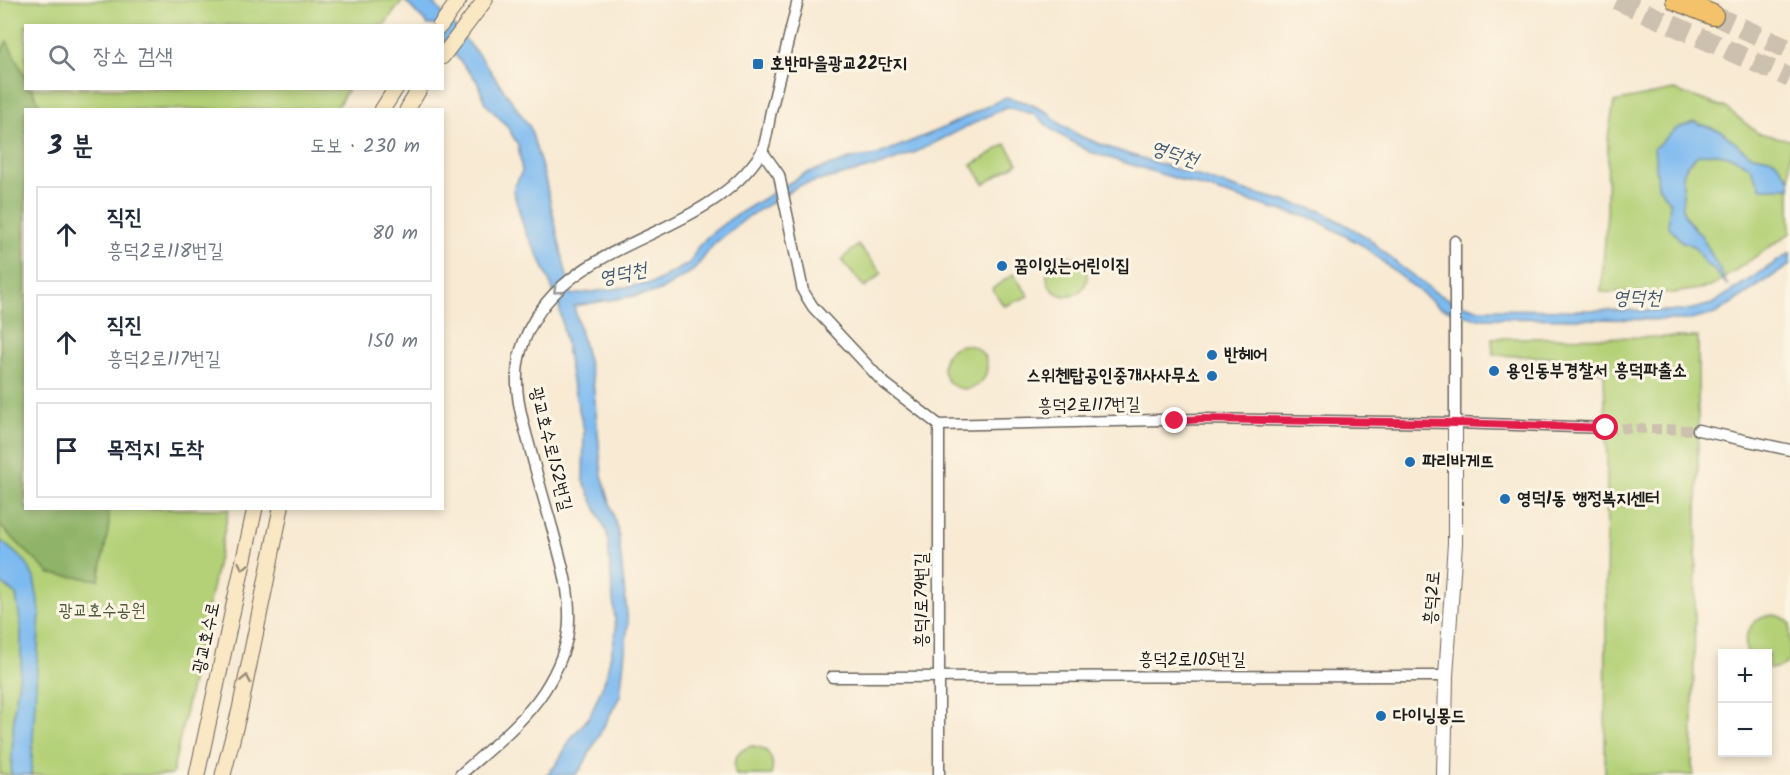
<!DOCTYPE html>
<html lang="ko">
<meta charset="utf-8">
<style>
:root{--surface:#fff;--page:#f2f2f3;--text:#1f2937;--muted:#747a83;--line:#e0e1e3}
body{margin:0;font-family:Kalam,"Poor Story",sans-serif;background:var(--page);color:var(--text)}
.controls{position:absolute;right:18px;bottom:18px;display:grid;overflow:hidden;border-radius:0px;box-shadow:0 3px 9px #0003}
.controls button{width:54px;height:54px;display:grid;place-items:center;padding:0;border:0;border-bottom:2px solid var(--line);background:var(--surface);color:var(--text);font:30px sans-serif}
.stop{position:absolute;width:18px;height:18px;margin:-14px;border:4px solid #e11d48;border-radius:50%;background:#fff}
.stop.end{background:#e11d48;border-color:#fff;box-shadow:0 2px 6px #0008}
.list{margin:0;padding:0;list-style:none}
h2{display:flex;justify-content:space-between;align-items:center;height:78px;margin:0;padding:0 24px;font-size:26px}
h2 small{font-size:20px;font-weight:400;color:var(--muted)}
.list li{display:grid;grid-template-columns:39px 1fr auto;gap:18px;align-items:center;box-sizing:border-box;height:96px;margin:0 12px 12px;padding:0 12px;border:2px solid var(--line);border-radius:0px}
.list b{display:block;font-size:22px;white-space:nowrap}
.list p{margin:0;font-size:20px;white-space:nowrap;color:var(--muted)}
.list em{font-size:20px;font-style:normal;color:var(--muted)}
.icon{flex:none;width:33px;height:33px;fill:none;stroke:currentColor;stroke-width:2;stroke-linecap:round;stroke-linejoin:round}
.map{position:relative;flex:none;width:1790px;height:775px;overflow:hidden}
.search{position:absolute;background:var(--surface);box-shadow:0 3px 9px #0003;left:24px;top:24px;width:420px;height:66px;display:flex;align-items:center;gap:15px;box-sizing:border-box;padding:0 21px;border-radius:0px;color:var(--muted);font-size:22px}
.panel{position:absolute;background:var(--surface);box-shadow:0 3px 9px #0003;left:24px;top:108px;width:420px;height:402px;border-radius:0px}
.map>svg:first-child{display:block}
</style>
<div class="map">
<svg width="1790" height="775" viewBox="0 0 1790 775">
<rect width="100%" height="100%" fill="#fcf5e5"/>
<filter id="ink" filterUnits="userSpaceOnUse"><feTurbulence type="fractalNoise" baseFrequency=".0167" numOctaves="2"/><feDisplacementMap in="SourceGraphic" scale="12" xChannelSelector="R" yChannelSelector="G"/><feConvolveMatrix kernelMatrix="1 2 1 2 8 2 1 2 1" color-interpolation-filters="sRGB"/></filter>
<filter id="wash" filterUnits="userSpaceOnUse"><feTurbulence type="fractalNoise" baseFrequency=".008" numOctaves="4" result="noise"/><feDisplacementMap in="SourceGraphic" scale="24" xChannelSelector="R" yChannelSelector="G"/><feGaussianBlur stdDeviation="1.35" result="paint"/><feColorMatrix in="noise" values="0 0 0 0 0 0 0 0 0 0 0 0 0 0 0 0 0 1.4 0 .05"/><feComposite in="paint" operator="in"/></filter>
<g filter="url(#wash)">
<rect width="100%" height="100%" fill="#f8ead3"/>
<g fill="#b4d178" stroke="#68764a" stroke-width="1.5">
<path d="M0,0H403L384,25L26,26V88L348,89L336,109L26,110V508L229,509L172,775H0Z"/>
<path d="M1674,90L1726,108L1758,133L1790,140V233L1711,287L1673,293L1601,292L1607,212L1608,138L1614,102Z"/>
<path d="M1006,144L1018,163L984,184L972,165Z"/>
<path d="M858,245L882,273L865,288L841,260Z"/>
<circle cx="1067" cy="276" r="20"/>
<path d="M1013,274L1029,296L1004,306L992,289Z"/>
<path d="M1698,337V463L1692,766L1694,775H1605L1607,461L1604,373L1575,358L1493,355L1492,338Z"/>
<circle cx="965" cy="367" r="22"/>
<path d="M1774,615L1782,617L1790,623V661C1783,667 1776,669 1768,668V654L1747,653C1741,633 1753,616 1774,615Z"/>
<path d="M752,746C768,747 776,759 771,775H736C731,761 737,750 752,746Z"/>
</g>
<path fill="#8fb368" stroke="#566842" stroke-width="1.5" d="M7,41L25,77L26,88L32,89L42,109L26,110V508L108,509L109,525L99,580L50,574L0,526V54Z"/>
<g fill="#7dbaf0" stroke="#4c6b86" stroke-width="1.5">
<path d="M404,0H431L482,59L530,127L545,179L571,295L653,283L690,263L697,248L708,236L730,219L804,174L850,159L877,155L939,130L1006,97L1028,103L1049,113L1060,124L1080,136L1113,149L1242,190L1322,211L1367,237L1400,266L1438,294L1457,303L1478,309L1684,311L1712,304L1790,253V265L1715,314L1690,320L1474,318L1439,307L1362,245L1315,219L1271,208L1090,152L1055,132L1034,114L1006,107L916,152L882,165L798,186L749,216L714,244L694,270L658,292L574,306L593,381L602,475L618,531L628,624L620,696L581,769L575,775H546L556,765L572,737L590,716L606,677L616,631L607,533L583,480L584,430L572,381L559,305L540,259L525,231L513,190L522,171L518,145L507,126L485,103L477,81L443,41L442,26L428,25Z"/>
<path d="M1694,122L1721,131L1749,154L1774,159L1790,179V188H1761L1750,167L1732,157L1713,153L1698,155L1687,165L1683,176V210L1686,218L1703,238L1728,286L1713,269L1705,264L1694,246L1681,241L1668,226L1670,203L1658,186L1654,148L1676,129Z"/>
<path d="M0,540L26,562L34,578L40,612L31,775H11L14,711L21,666V627L16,595L0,582Z"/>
</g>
</g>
<g filter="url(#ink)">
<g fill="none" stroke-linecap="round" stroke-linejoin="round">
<path stroke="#ccc1ae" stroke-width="10" stroke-dasharray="10 5" stroke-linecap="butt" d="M1606,428L1698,430"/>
<g stroke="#ccc1ae" stroke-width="20" stroke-dasharray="20 10" stroke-linecap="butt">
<path d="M1617,0L1790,78"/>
<path d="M1713,15L1790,50"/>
</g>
<g stroke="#69645c" stroke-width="13">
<g id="minor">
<path d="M762,151L779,175L803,291L813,307L883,382L939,425"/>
<path d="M1455,241V423"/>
<path d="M939,425L1202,419L1455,423L1606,428"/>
<path d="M1698,430L1790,450"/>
<path d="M832,677L1446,676"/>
<path d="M460,775C489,749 523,723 544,691C557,671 569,644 569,620C570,589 561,560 553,531C545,503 537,476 530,448C521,416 511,383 521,350C556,235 701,246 761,153C767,142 768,124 771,111C780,74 789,37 798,0"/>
<path d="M939,775V425"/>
</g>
</g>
<g stroke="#69645c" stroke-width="16">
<path id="tertiary" d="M1444,775L1446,676L1455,543V423"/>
</g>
<g stroke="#69645c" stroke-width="17">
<g id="secondary">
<path d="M440,26L459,0"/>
<path d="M442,57L485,0"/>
<path d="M382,110L396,88"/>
<path d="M407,110L420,88"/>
<path d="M197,775L255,508"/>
<path d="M223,775L240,709L281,508"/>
</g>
</g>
<g stroke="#69645c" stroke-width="22">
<path id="motorway" d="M1676,0L1713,15"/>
</g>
<use href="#minor" stroke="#fff" stroke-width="10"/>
<use href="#tertiary" stroke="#fff" stroke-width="14"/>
<use href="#secondary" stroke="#fae7c3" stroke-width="15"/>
<use href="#motorway" stroke="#f3c26a" stroke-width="20"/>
</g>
<defs><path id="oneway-chevron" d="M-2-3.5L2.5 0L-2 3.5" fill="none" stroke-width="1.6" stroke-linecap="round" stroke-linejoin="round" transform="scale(1.5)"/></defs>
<use stroke="#999" href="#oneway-chevron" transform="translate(557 290) rotate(138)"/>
<g stroke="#968c78">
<use href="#oneway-chevron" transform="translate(243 566) rotate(102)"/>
<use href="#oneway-chevron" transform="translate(246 679) rotate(-78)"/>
</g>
</g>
<g fill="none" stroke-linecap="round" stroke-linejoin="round" filter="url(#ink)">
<path stroke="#e11d48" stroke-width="8" d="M1175,421L1202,419L1455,423L1606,428"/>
</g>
<g fill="#1f6fb2" stroke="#fcf5e5" stroke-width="2">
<rect x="752" y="58" width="12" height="12" rx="3"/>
<circle cx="1002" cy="266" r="6"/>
<circle cx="1212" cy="355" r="6"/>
<circle cx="1494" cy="371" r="6"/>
<circle cx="1212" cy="376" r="6"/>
<circle cx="1410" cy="462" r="6"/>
<circle cx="1505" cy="499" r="6"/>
<circle cx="1381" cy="716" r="6"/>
</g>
<g text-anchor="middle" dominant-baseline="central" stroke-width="6" stroke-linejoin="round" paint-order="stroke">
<g font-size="18" font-weight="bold" fill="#1c1c1c" stroke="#fcf5e5" text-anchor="start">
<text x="770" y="64">호반마을광교22단지</text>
<text x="1014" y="266">꿈이있는어린이집</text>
<text x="1224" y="355">반헤어</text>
<text x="1506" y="371">용인동부경찰서 흥덕파출소</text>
<text x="1200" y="376" text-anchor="end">스위첸탑공인중개사사무소</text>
<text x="1422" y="462">파리바게뜨</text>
<text x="1517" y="499">영덕1동 행정복지센터</text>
<text x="1393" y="716">다이닝몽드</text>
</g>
<g font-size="18" fill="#1c1c1c" stroke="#fcf5e5">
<text transform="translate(1089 406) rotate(-1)">흥덕2로117번길</text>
<text transform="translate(550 449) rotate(76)">광교호수로152번길</text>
<text transform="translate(1433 598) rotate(-86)">흥덕2로</text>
<text transform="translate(922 600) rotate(-90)">흥덕1로79번길</text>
<text transform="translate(207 638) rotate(-78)">광교호수로</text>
<text x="1192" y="660">흥덕2로105번길</text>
</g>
<g font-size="18" fill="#515b3c" stroke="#fcf5e5">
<text x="102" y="611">광교호수공원</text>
</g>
<g font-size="20" font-style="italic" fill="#435b71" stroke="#fcf5e5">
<text transform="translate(1174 155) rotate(17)">영덕천</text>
<text transform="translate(623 275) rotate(-11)">영덕천</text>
<text x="1637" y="299">영덕천</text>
</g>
</g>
</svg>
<div class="controls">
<button>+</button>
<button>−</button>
</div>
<div class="stop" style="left:1606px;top:428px"></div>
<div class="stop end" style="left:1175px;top:421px"></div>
<div class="search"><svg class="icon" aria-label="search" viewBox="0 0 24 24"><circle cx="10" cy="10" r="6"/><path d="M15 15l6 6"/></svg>장소 검색</div>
<section class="panel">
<h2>3 분<small>도보 · 230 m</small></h2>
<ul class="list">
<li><svg class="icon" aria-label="ahead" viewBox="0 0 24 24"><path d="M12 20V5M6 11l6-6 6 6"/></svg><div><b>직진</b><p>흥덕2로118번길</p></div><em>80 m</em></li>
<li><svg class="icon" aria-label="ahead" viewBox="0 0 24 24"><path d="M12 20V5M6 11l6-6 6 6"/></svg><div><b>직진</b><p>흥덕2로117번길</p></div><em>150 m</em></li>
<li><svg class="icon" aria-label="arrive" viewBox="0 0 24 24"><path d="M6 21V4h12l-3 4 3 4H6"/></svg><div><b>목적지 도착</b></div></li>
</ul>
</section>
</div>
